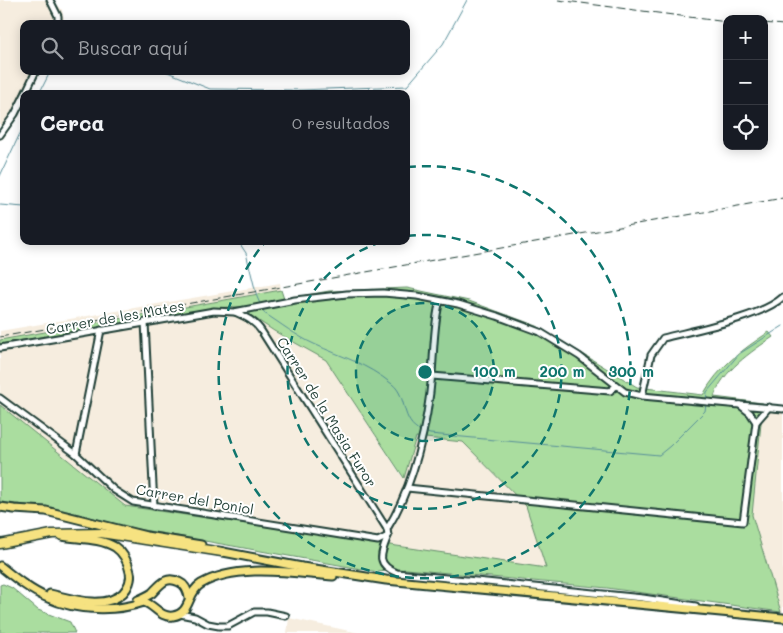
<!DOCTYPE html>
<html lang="es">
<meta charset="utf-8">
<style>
:root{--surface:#171b24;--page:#20242c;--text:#f1f3f6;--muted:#9ea1a6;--line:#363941}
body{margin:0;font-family:Mali,sans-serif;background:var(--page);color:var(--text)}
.controls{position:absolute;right:15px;top:15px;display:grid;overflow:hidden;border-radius:10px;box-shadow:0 2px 12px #0003}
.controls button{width:45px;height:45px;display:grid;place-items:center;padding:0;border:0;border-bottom:1px solid var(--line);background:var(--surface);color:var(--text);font:25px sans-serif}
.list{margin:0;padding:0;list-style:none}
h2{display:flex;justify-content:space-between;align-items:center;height:65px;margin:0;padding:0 20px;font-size:21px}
h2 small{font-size:16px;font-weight:400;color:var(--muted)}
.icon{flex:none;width:28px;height:28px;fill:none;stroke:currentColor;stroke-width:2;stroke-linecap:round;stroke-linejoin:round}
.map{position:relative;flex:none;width:783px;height:633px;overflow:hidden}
.search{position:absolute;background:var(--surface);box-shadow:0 2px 12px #0003;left:20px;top:20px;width:390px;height:55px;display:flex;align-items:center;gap:12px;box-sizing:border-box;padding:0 18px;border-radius:10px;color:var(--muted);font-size:19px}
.panel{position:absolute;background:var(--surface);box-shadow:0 2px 12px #0003;left:20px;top:90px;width:390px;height:155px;border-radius:10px}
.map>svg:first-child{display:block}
</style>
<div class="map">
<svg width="783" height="633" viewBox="0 0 783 633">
<rect width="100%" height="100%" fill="#fff"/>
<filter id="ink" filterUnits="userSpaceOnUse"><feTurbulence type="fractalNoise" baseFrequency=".02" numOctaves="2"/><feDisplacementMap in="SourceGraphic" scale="10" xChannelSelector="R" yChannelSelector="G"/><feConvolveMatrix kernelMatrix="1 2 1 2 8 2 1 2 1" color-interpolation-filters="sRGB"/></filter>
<g filter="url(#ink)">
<g fill="#f6eddf">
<path d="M0,0H53L62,10L64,19L62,24H24V71H39L29,94H24V105L4,138L0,140Z"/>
<path d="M280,283L281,290L0,340V331Z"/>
<path d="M250,306V315L274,331L326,360L403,478L416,437L463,442L526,506L546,568L125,506L0,405V344L211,308Z"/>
<path d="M763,403L783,405V612H781L752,515Z"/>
<path d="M289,618L359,633H287Z"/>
</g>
<g fill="#aadd9f" stroke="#648d6a">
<path d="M407,288L469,301L537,326L637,387L703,395C718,367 743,349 769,332L773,337C751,352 722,371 714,397L763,403L752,515L781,612L607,588L406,569L378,572L132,528L59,509L0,502V405L125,506L546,568L526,506L463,442L416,437L404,478L326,360L274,331L250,315V306L211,308L0,344V340L281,290L284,299L329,291Z"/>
<path d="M3,584L12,588L38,610L70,622L75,633H0V585Z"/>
</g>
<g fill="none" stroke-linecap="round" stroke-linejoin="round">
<g stroke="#578e99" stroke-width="1">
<path d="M165,71L210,89L300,90L407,86L443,44L467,0"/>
<path d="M39,94L49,74L54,71"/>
<path d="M0,176L24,125"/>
<path d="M0,205L24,207"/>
<path d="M238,241L246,253L257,297L261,306"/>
<path d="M263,309L264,313C280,323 296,336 314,344C342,357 366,363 392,384C408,396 400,422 421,431"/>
<path d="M706,400L707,392L739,354L783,326"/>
<path d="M425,432L430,434L659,455L670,446L705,411L706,404"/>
</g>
<g stroke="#1f3d34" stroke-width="9">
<g id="minor">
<path d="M50,0L58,16V24"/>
<path d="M25,94L36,71"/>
<path d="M0,135L15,114L24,96"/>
<path d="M235,312C246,317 255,321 262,332L387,529L388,536"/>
<path d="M145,322L154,506"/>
<path d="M0,348L214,311L234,312L295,300L347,294L383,293L417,296L458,304L497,316L540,332L579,356L625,392L642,396L783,409"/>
<path d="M432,376L610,391L616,386"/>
<path d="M642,396L651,355L663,338C694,330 760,318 783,297"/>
<path d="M0,398L76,454L114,490L133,502L378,541L388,536"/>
<path d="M740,405L750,413L756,422"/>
<path d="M76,454L101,330"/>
<path d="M407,488L743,522L756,422L769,407"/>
<path d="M387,529C414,486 428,423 432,373C434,351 434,320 440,301"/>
<path d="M388,536C381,554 375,564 397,573L643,598L696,606"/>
<path d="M180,614L195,617L208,624L219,626H228L254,612H267L286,616"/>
</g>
</g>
<g stroke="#1f3d34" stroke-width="11">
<g id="major">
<path d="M0,507L14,509L46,511L146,536L201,545"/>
<path d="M218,551L302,567L386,580L783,618"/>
<path d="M0,566C15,578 31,591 48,598C77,611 115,612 144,602C155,605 160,618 173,616C191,614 187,592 201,584C237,563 293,573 333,576"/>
<path d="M50,594C72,599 105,610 123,593C128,588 132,579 130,572C128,562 124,553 115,547C100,538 79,539 62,536"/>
<path d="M138,600C143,598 148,596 152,593C160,585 166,575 179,582C186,585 188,591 189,598"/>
</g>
</g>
<g stroke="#1f3d34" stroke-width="11">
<path id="highway" d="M0,544L52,534L101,533L222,552"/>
</g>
<use href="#minor" stroke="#fff" stroke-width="5"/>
<use href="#major" stroke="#f6e281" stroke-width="7"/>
<use href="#highway" stroke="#f6e281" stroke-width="8"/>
<g stroke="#1f3d34" stroke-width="1" stroke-dasharray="8 4" stroke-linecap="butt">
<path d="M558,0L727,22"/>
<path d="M764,23L783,25"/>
<path d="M0,337L783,198"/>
</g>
</g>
</g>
<circle cx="425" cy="372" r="69" fill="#0f766e" fill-opacity=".12"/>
<g fill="none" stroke="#0f766e" stroke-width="2.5" stroke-dasharray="9 6">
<circle cx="425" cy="372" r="69"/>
<path d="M407 236A137 137 0 1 1 384 241"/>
<path d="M407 167A206 206 0 1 1 265 242"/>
</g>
<g text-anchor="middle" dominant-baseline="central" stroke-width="4" stroke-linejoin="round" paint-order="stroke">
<g font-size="14" fill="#1f3d34" stroke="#fff">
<text transform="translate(115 317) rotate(-10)">Carrer de les Mates</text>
<text transform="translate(327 412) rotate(58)">Carrer de la Masia Furor</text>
<text transform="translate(195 499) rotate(10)">Carrer del Poniol</text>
</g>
</g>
<circle cx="425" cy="372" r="8" fill="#0f766e" stroke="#fff" stroke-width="2.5"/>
<g font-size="15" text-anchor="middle" font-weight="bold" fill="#0f766e" stroke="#fff" stroke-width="4" stroke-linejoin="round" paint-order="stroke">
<text x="494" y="377">100 m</text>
<text x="562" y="377">200 m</text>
<text x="631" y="377">300 m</text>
</g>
</svg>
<div class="controls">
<button>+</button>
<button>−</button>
<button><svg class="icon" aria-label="locate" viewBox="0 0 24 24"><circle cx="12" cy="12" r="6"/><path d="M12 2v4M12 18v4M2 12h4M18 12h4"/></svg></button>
</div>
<div class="search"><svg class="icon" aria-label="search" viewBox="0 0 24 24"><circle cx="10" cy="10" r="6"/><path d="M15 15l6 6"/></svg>Buscar aquí</div>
<section class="panel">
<h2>Cerca<small>0 resultados</small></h2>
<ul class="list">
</ul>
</section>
</div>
